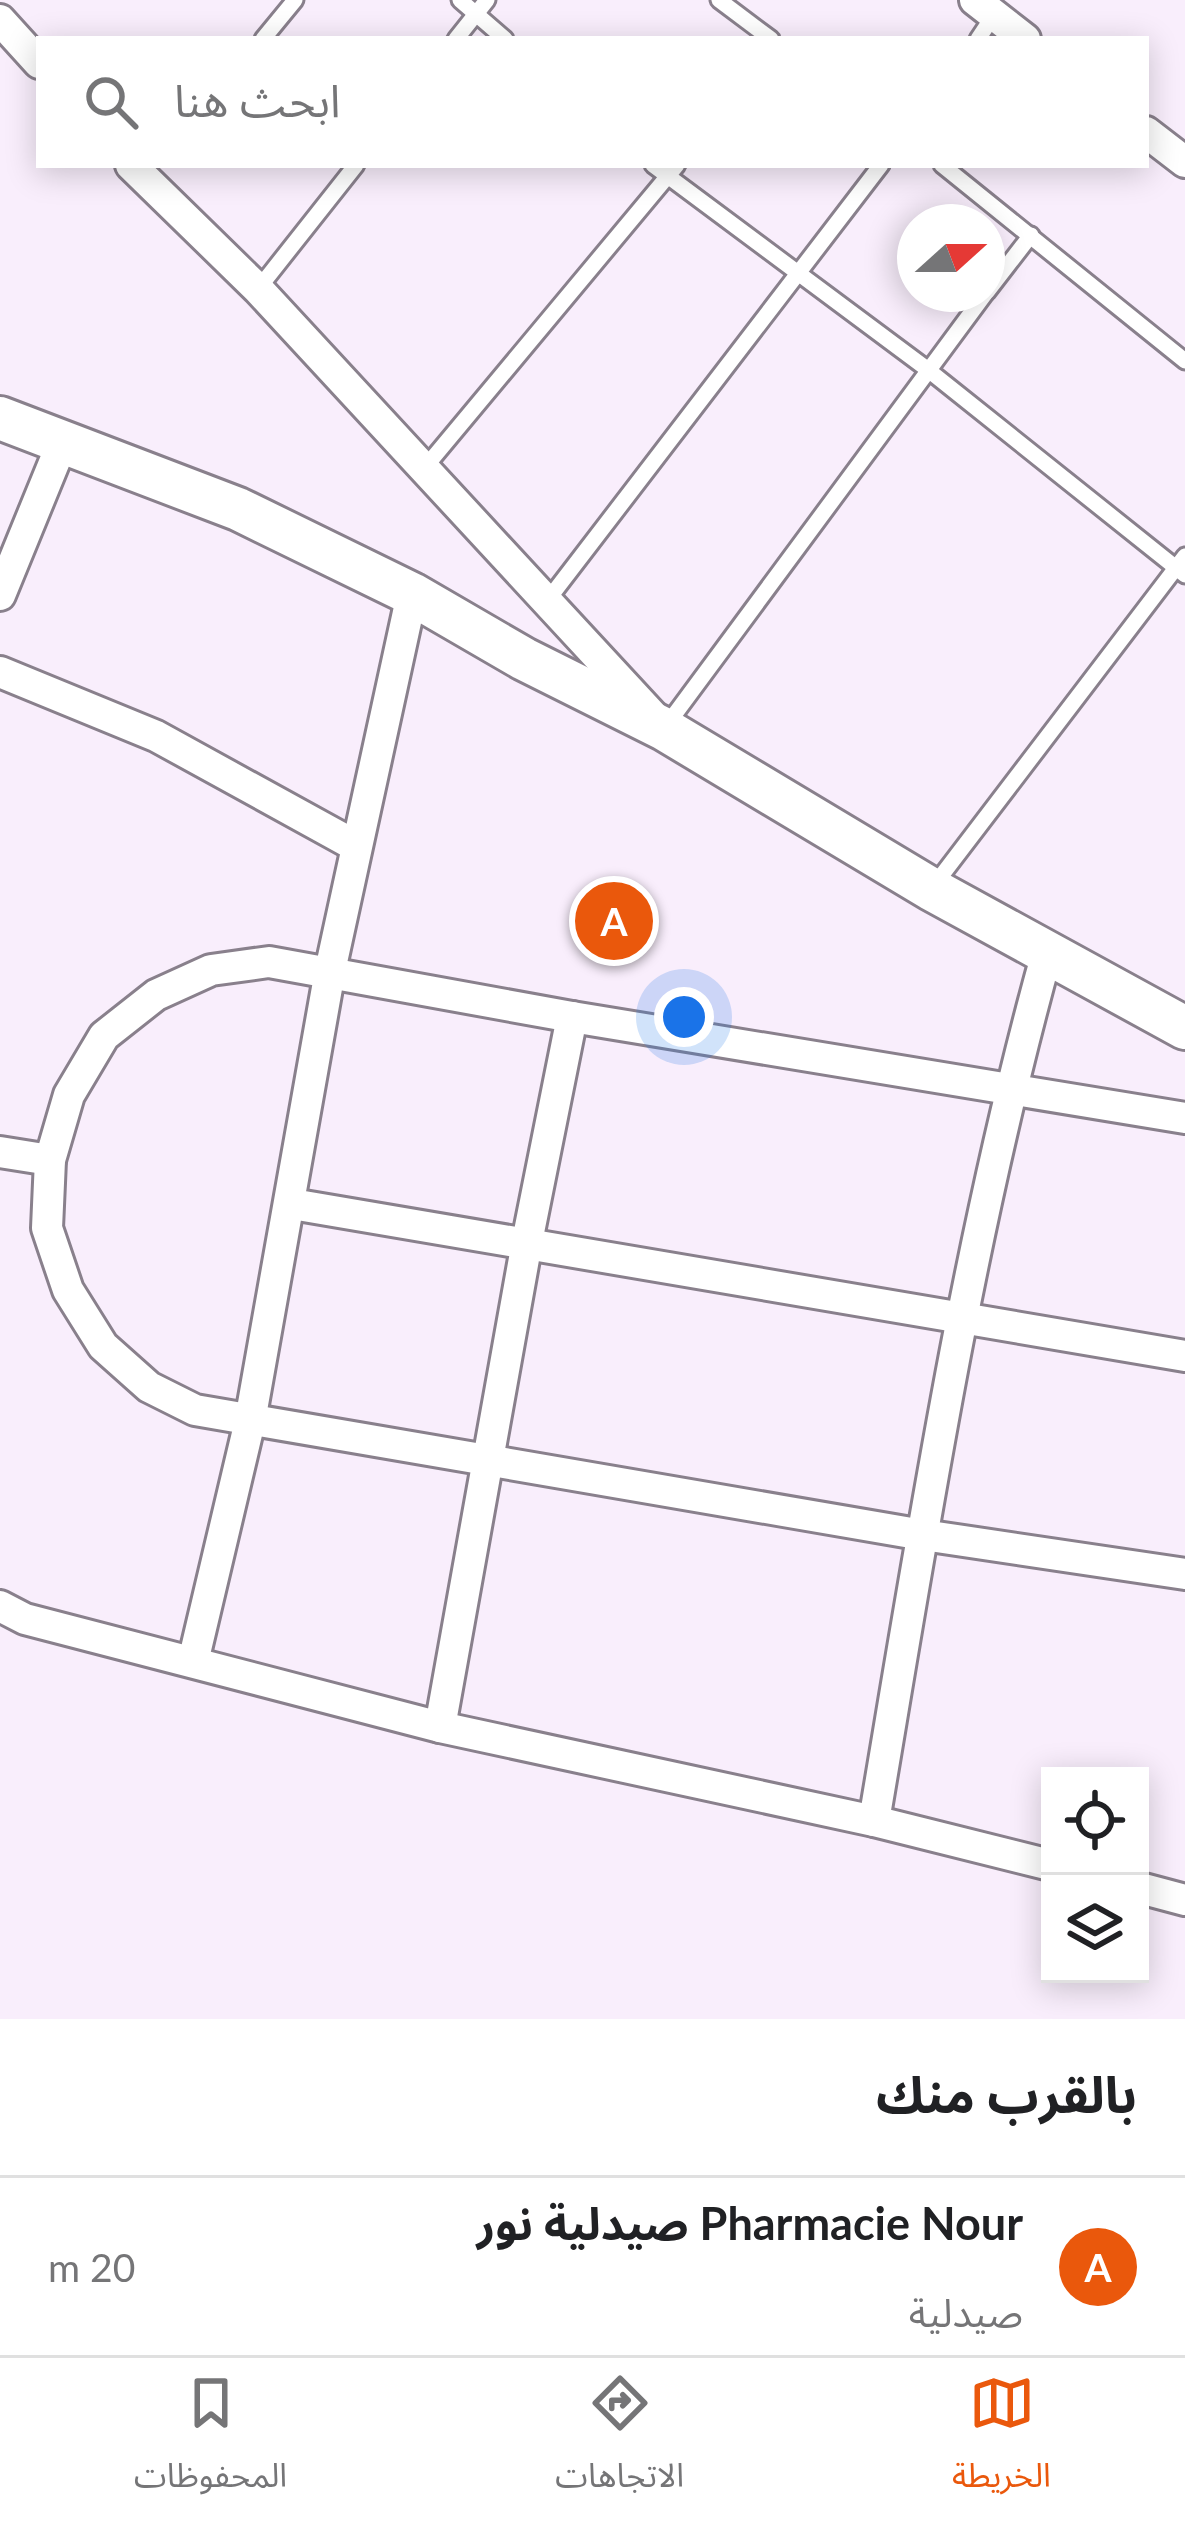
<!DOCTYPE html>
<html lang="ar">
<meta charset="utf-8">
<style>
:root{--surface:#fff;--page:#f6f6f6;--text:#202124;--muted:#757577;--line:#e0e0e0;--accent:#ea580c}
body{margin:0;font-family:Lato,"Noto Sans Arabic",sans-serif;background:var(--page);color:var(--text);direction:rtl}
.controls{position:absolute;right:36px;bottom:36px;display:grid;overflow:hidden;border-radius:0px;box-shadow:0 6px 30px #0003}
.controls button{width:108px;height:108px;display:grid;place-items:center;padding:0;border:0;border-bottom:3px solid var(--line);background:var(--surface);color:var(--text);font:60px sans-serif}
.compass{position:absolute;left:897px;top:204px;width:108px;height:108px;border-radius:50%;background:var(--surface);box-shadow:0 6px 30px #0003;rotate:69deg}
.you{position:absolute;left:684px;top:1017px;width:42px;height:42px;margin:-30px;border:9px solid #fff;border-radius:50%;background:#1a73e8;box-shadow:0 0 0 18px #1a73e833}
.badge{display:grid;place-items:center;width:78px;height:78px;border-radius:50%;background:var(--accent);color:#fff;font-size:39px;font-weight:700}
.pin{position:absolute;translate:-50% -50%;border:6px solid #fff;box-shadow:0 3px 12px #0006}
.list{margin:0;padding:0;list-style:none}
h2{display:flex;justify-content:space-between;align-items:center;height:156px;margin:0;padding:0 48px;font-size:51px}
h2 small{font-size:39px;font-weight:400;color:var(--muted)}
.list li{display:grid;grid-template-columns:78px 1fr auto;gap:36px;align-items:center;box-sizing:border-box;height:180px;padding:0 48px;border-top:3px solid var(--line)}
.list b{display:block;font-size:45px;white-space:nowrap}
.list p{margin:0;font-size:39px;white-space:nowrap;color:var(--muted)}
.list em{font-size:39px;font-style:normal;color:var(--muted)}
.icon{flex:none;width:66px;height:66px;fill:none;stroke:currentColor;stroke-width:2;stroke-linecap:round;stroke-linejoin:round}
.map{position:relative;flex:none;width:1185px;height:2019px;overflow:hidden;direction:ltr}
.search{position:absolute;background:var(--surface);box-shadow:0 6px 30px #0003;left:36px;right:36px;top:36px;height:132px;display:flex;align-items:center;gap:30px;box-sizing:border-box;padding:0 42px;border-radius:0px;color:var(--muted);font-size:45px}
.sheet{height:336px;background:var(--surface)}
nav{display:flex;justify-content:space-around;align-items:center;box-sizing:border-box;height:168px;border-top:3px solid var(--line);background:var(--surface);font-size:33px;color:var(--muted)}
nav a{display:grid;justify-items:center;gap:6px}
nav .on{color:var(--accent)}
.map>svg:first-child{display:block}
</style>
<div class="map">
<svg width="1185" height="2019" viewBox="0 0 1185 2019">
<rect width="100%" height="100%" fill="#f9eefc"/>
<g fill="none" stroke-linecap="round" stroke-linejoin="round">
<g stroke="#89808c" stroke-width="21">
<g id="lane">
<path d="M460,0L505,39"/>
<path d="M719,0L771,39"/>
<path d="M263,39L295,0"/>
<path d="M456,39L487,0"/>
<path d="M978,39L996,12"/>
<path d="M653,165L927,369L1185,575"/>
<path d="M942,165L1185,361"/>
<path d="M258,289L356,165"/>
<path d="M987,292L1031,235"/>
<path d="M422,471L677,165"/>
<path d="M547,601L881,165"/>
<path d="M666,726L985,294"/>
<path d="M932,888L1185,556"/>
</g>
</g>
<g stroke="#89808c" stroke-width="36">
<g id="street">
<path d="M975,0L1025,39"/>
<path d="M0,20L39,63"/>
<path d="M1146,132L1185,162"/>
<path d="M131,165L258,289L652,715"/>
<path d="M0,595L63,441"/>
<path d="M0,672L156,736L356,846"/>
<path d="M1185,1118L572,1017L269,962L211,970L156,995L104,1036L69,1095L50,1160L47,1228L68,1290L103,1346L149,1387L195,1410L923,1535L1185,1574"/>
<path d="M0,1152L50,1160"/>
<path d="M292,1204L1185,1356"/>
<path d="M0,1606L25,1619L440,1727L874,1821L1050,1865"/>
<path d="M193,1662L250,1421L330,971L412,594"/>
<path d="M440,1727L527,1242L572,1017"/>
<path d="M874,1821C923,1531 968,1237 1047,953"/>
<path d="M1140,1888L1185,1900"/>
</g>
</g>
<g stroke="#89808c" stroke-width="48">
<path id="secondary" d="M0,418L238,509L412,594L524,659L664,729L931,889L1185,1028"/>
</g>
<use href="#lane" stroke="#fff" stroke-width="15"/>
<use href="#street" stroke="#fff" stroke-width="30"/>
<use href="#secondary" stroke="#fff" stroke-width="42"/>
</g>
</svg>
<div class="controls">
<button><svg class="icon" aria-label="locate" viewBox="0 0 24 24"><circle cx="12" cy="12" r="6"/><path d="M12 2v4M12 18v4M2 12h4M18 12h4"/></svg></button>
<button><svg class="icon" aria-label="layers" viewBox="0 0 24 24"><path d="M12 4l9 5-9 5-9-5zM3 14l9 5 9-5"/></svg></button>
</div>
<svg class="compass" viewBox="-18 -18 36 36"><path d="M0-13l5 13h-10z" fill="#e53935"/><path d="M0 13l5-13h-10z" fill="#757577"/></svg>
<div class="you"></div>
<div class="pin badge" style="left:614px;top:921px">A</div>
<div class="search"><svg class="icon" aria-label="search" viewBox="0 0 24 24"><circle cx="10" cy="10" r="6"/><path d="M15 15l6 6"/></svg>ابحث هنا</div>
</div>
<section class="sheet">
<h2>بالقرب منك<small></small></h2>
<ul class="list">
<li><span class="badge">A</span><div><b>Pharmacie Nour صيدلية نور</b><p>صيدلية</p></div><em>20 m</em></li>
</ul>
</section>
<nav>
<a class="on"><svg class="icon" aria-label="map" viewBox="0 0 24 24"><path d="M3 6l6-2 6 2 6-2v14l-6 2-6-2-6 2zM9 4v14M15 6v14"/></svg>الخريطة</a>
<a><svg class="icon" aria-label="directions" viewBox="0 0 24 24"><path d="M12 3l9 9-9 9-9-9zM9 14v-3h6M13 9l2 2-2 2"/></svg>الاتجاهات</a>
<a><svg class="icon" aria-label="saved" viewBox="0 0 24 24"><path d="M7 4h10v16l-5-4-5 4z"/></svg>المحفوظات</a>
</nav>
